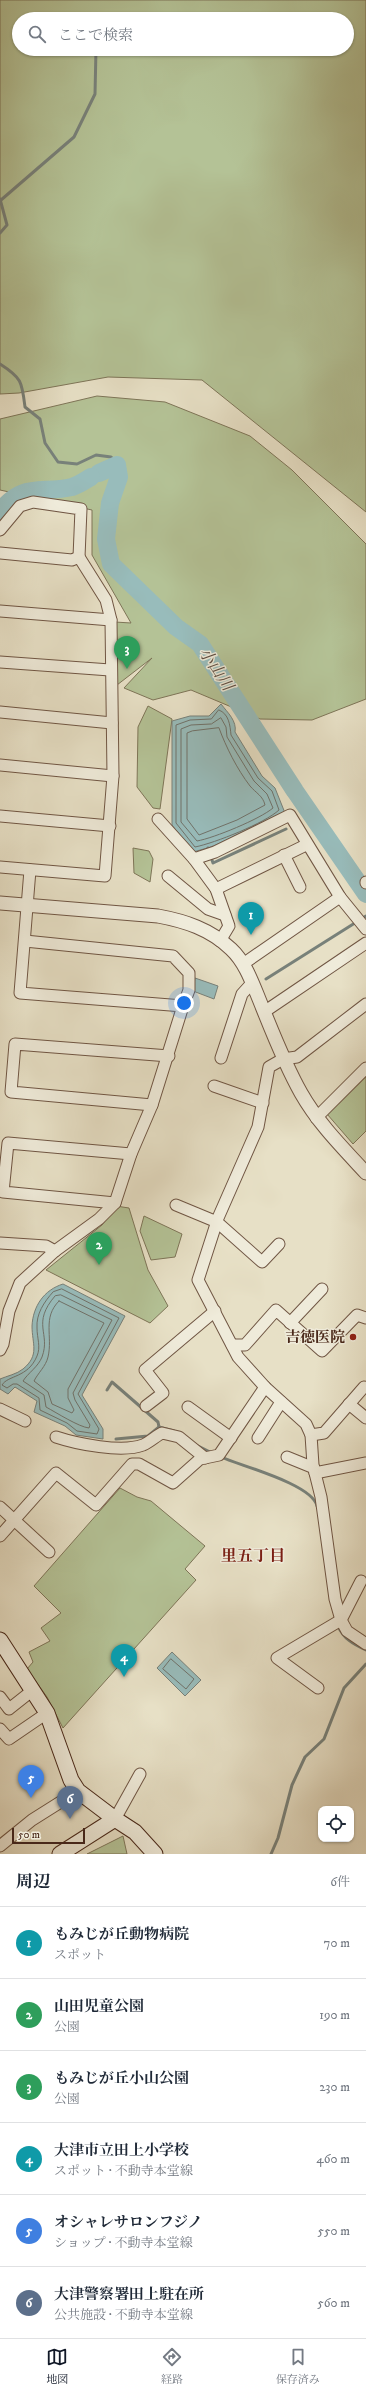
<!DOCTYPE html>
<html lang="ja">
<meta charset="utf-8">
<style>
:root{--surface:#fff;--page:#f6f6f7;--text:#1f2937;--muted:#747a83;--line:#e0e1e3;--accent:#111827}
body{margin:0;font-family:"IM FELL DW Pica","Noto Serif JP",serif;background:var(--page);color:var(--text)}
.controls{position:absolute;right:12px;bottom:12px;display:grid;overflow:hidden;border-radius:8px;box-shadow:0 1px 3px #0004}
.controls button{width:36px;height:36px;display:grid;place-items:center;padding:0;border:0;border-bottom:1px solid var(--line);background:var(--surface);color:var(--text);font:20px sans-serif}
.scale{position:absolute;left:12px;bottom:10px;width:73px;box-sizing:border-box;padding-left:4px;border:2px solid #492819;border-top:0;font-size:11px;line-height:14px;white-space:nowrap;color:#492819;-webkit-text-stroke:3px #efebda;paint-order:stroke}
.you{position:absolute;left:184px;top:1003px;width:14px;height:14px;margin:-10px;border:3px solid #fff;border-radius:50%;background:#1a73e8;box-shadow:0 0 0 6px #1a73e833}
.badge{display:grid;place-items:center;width:26px;height:26px;border-radius:50%;background:var(--accent);color:#fff;font-size:13px;font-weight:700}
.pin{position:absolute;translate:-50% -33px;filter:drop-shadow(0 1px 2px #0008)}
.pin::after{content:'';position:absolute;top:21px;width:14px;height:12px;background:inherit;clip-path:polygon(0 0,100% 0,50% 100%)}
.list{margin:0;padding:0;list-style:none}
h2{display:flex;justify-content:space-between;align-items:center;height:52px;margin:0;padding:0 16px;font-size:17px}
h2 small{font-size:13px;font-weight:400;color:var(--muted)}
.list li{display:grid;grid-template-columns:26px 1fr auto;gap:12px;align-items:center;box-sizing:border-box;height:72px;padding:0 16px;border-top:1px solid var(--line)}
.list b{display:block;font-size:15px;white-space:nowrap}
.list p{margin:0;font-size:13px;white-space:nowrap;color:var(--muted)}
.list em{font-size:13px;font-style:normal;color:var(--muted)}
.icon{flex:none;width:22px;height:22px;fill:none;stroke:currentColor;stroke-width:2;stroke-linecap:round;stroke-linejoin:round}
.map{position:relative;flex:none;width:366px;height:1854px;overflow:hidden}
.search{position:absolute;background:var(--surface);box-shadow:0 1px 3px #0004;left:12px;right:12px;top:12px;height:44px;display:flex;align-items:center;gap:10px;box-sizing:border-box;padding:0 14px;border-radius:22px;color:var(--muted);font-size:15px}
.sheet{height:484px;background:var(--surface)}
nav{display:flex;justify-content:space-around;align-items:center;box-sizing:border-box;height:56px;border-top:1px solid var(--line);background:var(--surface);font-size:11px;color:var(--muted)}
nav a{display:grid;justify-items:center;gap:2px}
nav .on{color:var(--accent)}
.map>svg:first-child{display:block}
</style>
<div class="map">
<svg width="366" height="1854" viewBox="0 0 366 1854">
<rect width="100%" height="100%" fill="#e7e0c6"/>
<filter id="stains"><feTurbulence type="fractalNoise" baseFrequency=".005" numOctaves="4"/><feColorMatrix values="0 0 0 0 .2 0 0 0 0 .09 0 0 0 0 .02 0 0 0 .5 -.17"/></filter>
<radialGradient id="worn" r=".72"><stop offset=".6" stop-color="#630" stop-opacity="0"/><stop offset="1" stop-color="#630" stop-opacity=".3"/></radialGradient>
<g fill="#b4c296" stroke="#7e7558" fill-rule="evenodd">
<path d="M0,0H366V512L202,380L108,377L19,393L0,394ZM19,19H347V49H19Z"/>
<path d="M97,396L165,402L250,436L292,470L366,544V699L312,720L260,719L191,690L153,700L124,688L152,658L117,685L115,622L131,623L92,555V510L0,490V419Z"/>
<path d="M148,706L172,719L160,809L153,808L137,787L138,727Z"/>
<path d="M133,848L149,851L153,859L150,882L134,873Z"/>
<path d="M366,1076V1131L353,1144L327,1114Z"/>
<path d="M116,1206L129,1208L148,1270L168,1306L150,1323L46,1270L102,1225Z"/>
<path d="M144,1216L182,1234L175,1257L151,1260L140,1231Z"/>
<path d="M120,1488L137,1497L151,1501L205,1546L185,1569L196,1580L63,1728L47,1697L27,1669L33,1662L29,1652L50,1641L41,1628L61,1613L34,1586Z"/>
<path d="M123,1836L127,1854H87Z"/>
</g>
<g fill="#98bcbb" stroke="#78817a">
<path d="M221,704C228,713 237,721 235,732L262,776L275,788L285,813L211,847L193,852L172,825V721L190,716H209Z"/>
<path d="M195,978L218,986L214,999L193,991Z"/>
<path d="M63,1284L125,1316L82,1395L103,1429V1439L76,1435L65,1426L34,1412L37,1401L15,1387L8,1394L0,1389V1379C7,1376 17,1374 23,1369C40,1355 32,1344 32,1326C33,1306 44,1290 63,1284Z"/>
<path d="M172,1652L201,1680L185,1696L157,1668Z"/>
</g>
<g fill="none" stroke-linecap="round" stroke-linejoin="round">
<g stroke="#70726a" stroke-width="1">
<path d="M219,710C229,714 230,725 231,735L258,778L272,791L279,810C265,823 215,843 195,847L176,823V725L190,720L211,719Z"/>
<path d="M221,718L226,727L227,737L254,781L267,794L273,808C260,819 214,838 197,841L181,822V729L191,725L211,724Z"/>
<path d="M219,728C226,747 237,769 250,786C256,793 263,796 265,805L237,820L199,835L187,819V733L192,731Z"/>
<path d="M62,1289L119,1318L78,1394L99,1429L97,1434L77,1431L67,1423L40,1410L39,1398L17,1384H13L7,1388L2,1385C8,1375 28,1378 37,1356C41,1347 37,1338 37,1328C36,1314 44,1302 53,1292Z"/>
<path d="M61,1295L112,1320L73,1393L75,1400L90,1425L89,1428C79,1427 57,1413 46,1407L44,1395L23,1381C28,1373 38,1367 42,1357C51,1333 31,1324 55,1296Z"/>
<path d="M59,1301L104,1323L68,1389V1398L74,1410L72,1413L52,1404L48,1392L34,1381C38,1373 46,1366 48,1357C53,1336 42,1318 59,1301Z"/>
<path d="M171,1659L194,1679L186,1689L163,1669Z"/>
</g>
<g stroke="#78817a" stroke-width="3">
<path d="M0,199L7,225L0,233"/>
<path d="M1,200L74,137L95,94L96,49"/>
<path d="M0,364C22,378 22,382 25,407L40,419L45,443L58,462L77,464L96,455L111,457L117,465"/>
<path d="M208,848L213,863L286,829"/>
<path d="M266,979L366,916"/>
<path d="M107,1390L112,1382L158,1422L159,1427"/>
<path d="M116,1439L148,1436L159,1427L174,1431"/>
<path d="M198,1446L212,1453"/>
<path d="M221,1457C241,1466 312,1484 317,1506"/>
<path d="M338,1626C344,1639 353,1644 366,1650"/>
<path d="M271,1854L278,1838L292,1785L305,1757L324,1739L344,1688L366,1664"/>
</g>
<g stroke="#98bcbb" stroke-width="18">
<path d="M99,473L117,465L119,477L110,503L106,539L111,564L176,627L200,644L295,791L366,894"/>
<path d="M0,512C22,482 41,494 72,487C79,485 86,480 91,477"/>
</g>
<g stroke="#705644" stroke-width="13">
<g id="minor">
<path d="M0,530L20,506L33,502L81,509L79,557"/>
<path d="M0,553L72,560L79,557L106,600L111,620L113,776L105,876L0,867"/>
<path d="M0,611L111,620"/>
<path d="M0,662L110,670"/>
<path d="M0,712L112,723"/>
<path d="M0,765L113,776"/>
<path d="M0,816L110,826"/>
<path d="M158,819L194,859L216,889L229,926L220,941"/>
<path d="M284,855L300,887"/>
<path d="M194,859L215,852L290,815L340,897L366,929"/>
<path d="M168,876L208,909L225,915"/>
<path d="M366,882V883"/>
<path d="M216,889L306,845"/>
<path d="M25,941L173,956L189,973V990L183,1006"/>
<path d="M243,964L340,897"/>
<path d="M366,1004L297,1057L283,1059L269,1067L258,1127L218,1218L198,1280L238,1357L265,1387L306,1424L311,1435L313,1465L321,1497L335,1599L341,1620L347,1631L366,1644"/>
<path d="M264,1012L366,943"/>
<path d="M221,1058L242,994L252,983"/>
<path d="M214,1086L263,1103"/>
<path d="M152,1105L11,1092L15,1044L169,1056"/>
<path d="M316,1118L366,1068"/>
<path d="M115,1203L3,1192L8,1143L131,1154"/>
<path d="M176,1205L217,1222L262,1262L279,1244"/>
<path d="M0,1243L46,1246L55,1251"/>
<path d="M290,1323L322,1289"/>
<path d="M232,1345H245L276,1310L322,1351L357,1315L366,1318"/>
<path d="M0,1350L3,1344L9,1311L20,1283L55,1251L99,1219L115,1203L131,1154L152,1105L183,1006L20,993L30,870"/>
<path d="M349,1404L366,1418"/>
<path d="M146,1406L163,1393L145,1370L215,1311"/>
<path d="M188,1407L231,1438"/>
<path d="M0,1409L25,1421"/>
<path d="M311,1435L324,1433L364,1387"/>
<path d="M56,1437C77,1444 122,1453 143,1445C150,1442 156,1436 162,1433L179,1437L205,1458"/>
<path d="M258,1438L281,1402"/>
<path d="M287,1457L314,1468"/>
<path d="M315,1473L366,1463"/>
<path d="M0,1507L49,1552"/>
<path d="M0,1536L56,1473L96,1505L132,1464H139L173,1483L200,1459L219,1455L265,1387"/>
<path d="M318,1688L277,1658L341,1620L361,1581"/>
<path d="M0,1697L9,1709L33,1690"/>
<path d="M0,1729L9,1739L47,1713"/>
<path d="M115,1819L140,1774"/>
<path d="M0,1846L32,1820L78,1791"/>
</g>
</g>
<g stroke="#705644" stroke-width="15">
<path id="tertiary" d="M0,903L158,916C185,921 210,929 231,949C245,962 252,982 259,999C272,1031 284,1063 301,1093C318,1123 342,1147 366,1173"/>
</g>
<g stroke="#492819" stroke-width="17">
<g id="secondary">
<path d="M0,1640L47,1713L71,1780L78,1791L115,1819"/>
<path d="M60,1854L115,1819L135,1832L155,1854"/>
</g>
</g>
<use href="#minor" stroke="#efebda" stroke-width="11"/>
<use href="#tertiary" stroke="#efebda" stroke-width="13"/>
<use href="#secondary" stroke="#efebda" stroke-width="15"/>
</g>
<circle fill="#8f2418" stroke="#efebda" stroke-width="1.5" cx="353" cy="1337" r="4"/>
<g text-anchor="middle" dominant-baseline="central" stroke-width="3" stroke-linejoin="round" paint-order="stroke">
<g font-size="15" font-weight="bold" fill="#492819" stroke="#efebda" text-anchor="end">
<text x="345" y="1337">吉徳医院</text>
</g>
<g font-size="16" font-style="italic" fill="#5d4d42" stroke="#efebda">
<text transform="translate(216 669) rotate(56)">小山川</text>
</g>
<g font-size="16" font-weight="bold" fill="#7a1f14" stroke="#efebda">
<text x="253" y="1556">里五丁目</text>
</g>
</g>
<rect width="100%" height="100%" filter="url(#stains)"/>
<rect width="100%" height="100%" fill="url(#worn)"/>
</svg>
<div class="controls">
<button><svg class="icon" aria-label="locate" viewBox="0 0 24 24"><circle cx="12" cy="12" r="6"/><path d="M12 2v4M12 18v4M2 12h4M18 12h4"/></svg></button>
</div>
<div class="scale">50 m</div>
<div class="you"></div>
<div class="pin badge" style="left:251px;top:935px;background:#0f9aa8">1</div>
<div class="pin badge" style="left:99px;top:1265px;background:#2e9e5b">2</div>
<div class="pin badge" style="left:127px;top:669px;background:#2e9e5b">3</div>
<div class="pin badge" style="left:124px;top:1677px;background:#0f9aa8">4</div>
<div class="pin badge" style="left:31px;top:1798px;background:#3f7fe0">5</div>
<div class="pin badge" style="left:70px;top:1819px;background:#5c6f8a">6</div>
<div class="search"><svg class="icon" aria-label="search" viewBox="0 0 24 24"><circle cx="10" cy="10" r="6"/><path d="M15 15l6 6"/></svg>ここで検索</div>
</div>
<section class="sheet">
<h2>周辺<small>6件</small></h2>
<ul class="list">
<li><span class="badge" style="background:#0f9aa8">1</span><div><b>もみじが丘動物病院</b><p>スポット</p></div><em>70 m</em></li>
<li><span class="badge" style="background:#2e9e5b">2</span><div><b>山田児童公園</b><p>公園</p></div><em>190 m</em></li>
<li><span class="badge" style="background:#2e9e5b">3</span><div><b>もみじが丘小山公園</b><p>公園</p></div><em>230 m</em></li>
<li><span class="badge" style="background:#0f9aa8">4</span><div><b>大津市立田上小学校</b><p>スポット · 不動寺本堂線</p></div><em>460 m</em></li>
<li><span class="badge" style="background:#3f7fe0">5</span><div><b>オシャレサロンフジノ</b><p>ショップ · 不動寺本堂線</p></div><em>550 m</em></li>
<li><span class="badge" style="background:#5c6f8a">6</span><div><b>大津警察署田上駐在所</b><p>公共施設 · 不動寺本堂線</p></div><em>560 m</em></li>
</ul>
</section>
<nav>
<a class="on"><svg class="icon" aria-label="map" viewBox="0 0 24 24"><path d="M3 6l6-2 6 2 6-2v14l-6 2-6-2-6 2zM9 4v14M15 6v14"/></svg>地図</a>
<a><svg class="icon" aria-label="directions" viewBox="0 0 24 24"><path d="M12 3l9 9-9 9-9-9zM9 14v-3h6M13 9l2 2-2 2"/></svg>経路</a>
<a><svg class="icon" aria-label="saved" viewBox="0 0 24 24"><path d="M7 4h10v16l-5-4-5 4z"/></svg>保存済み</a>
</nav>
